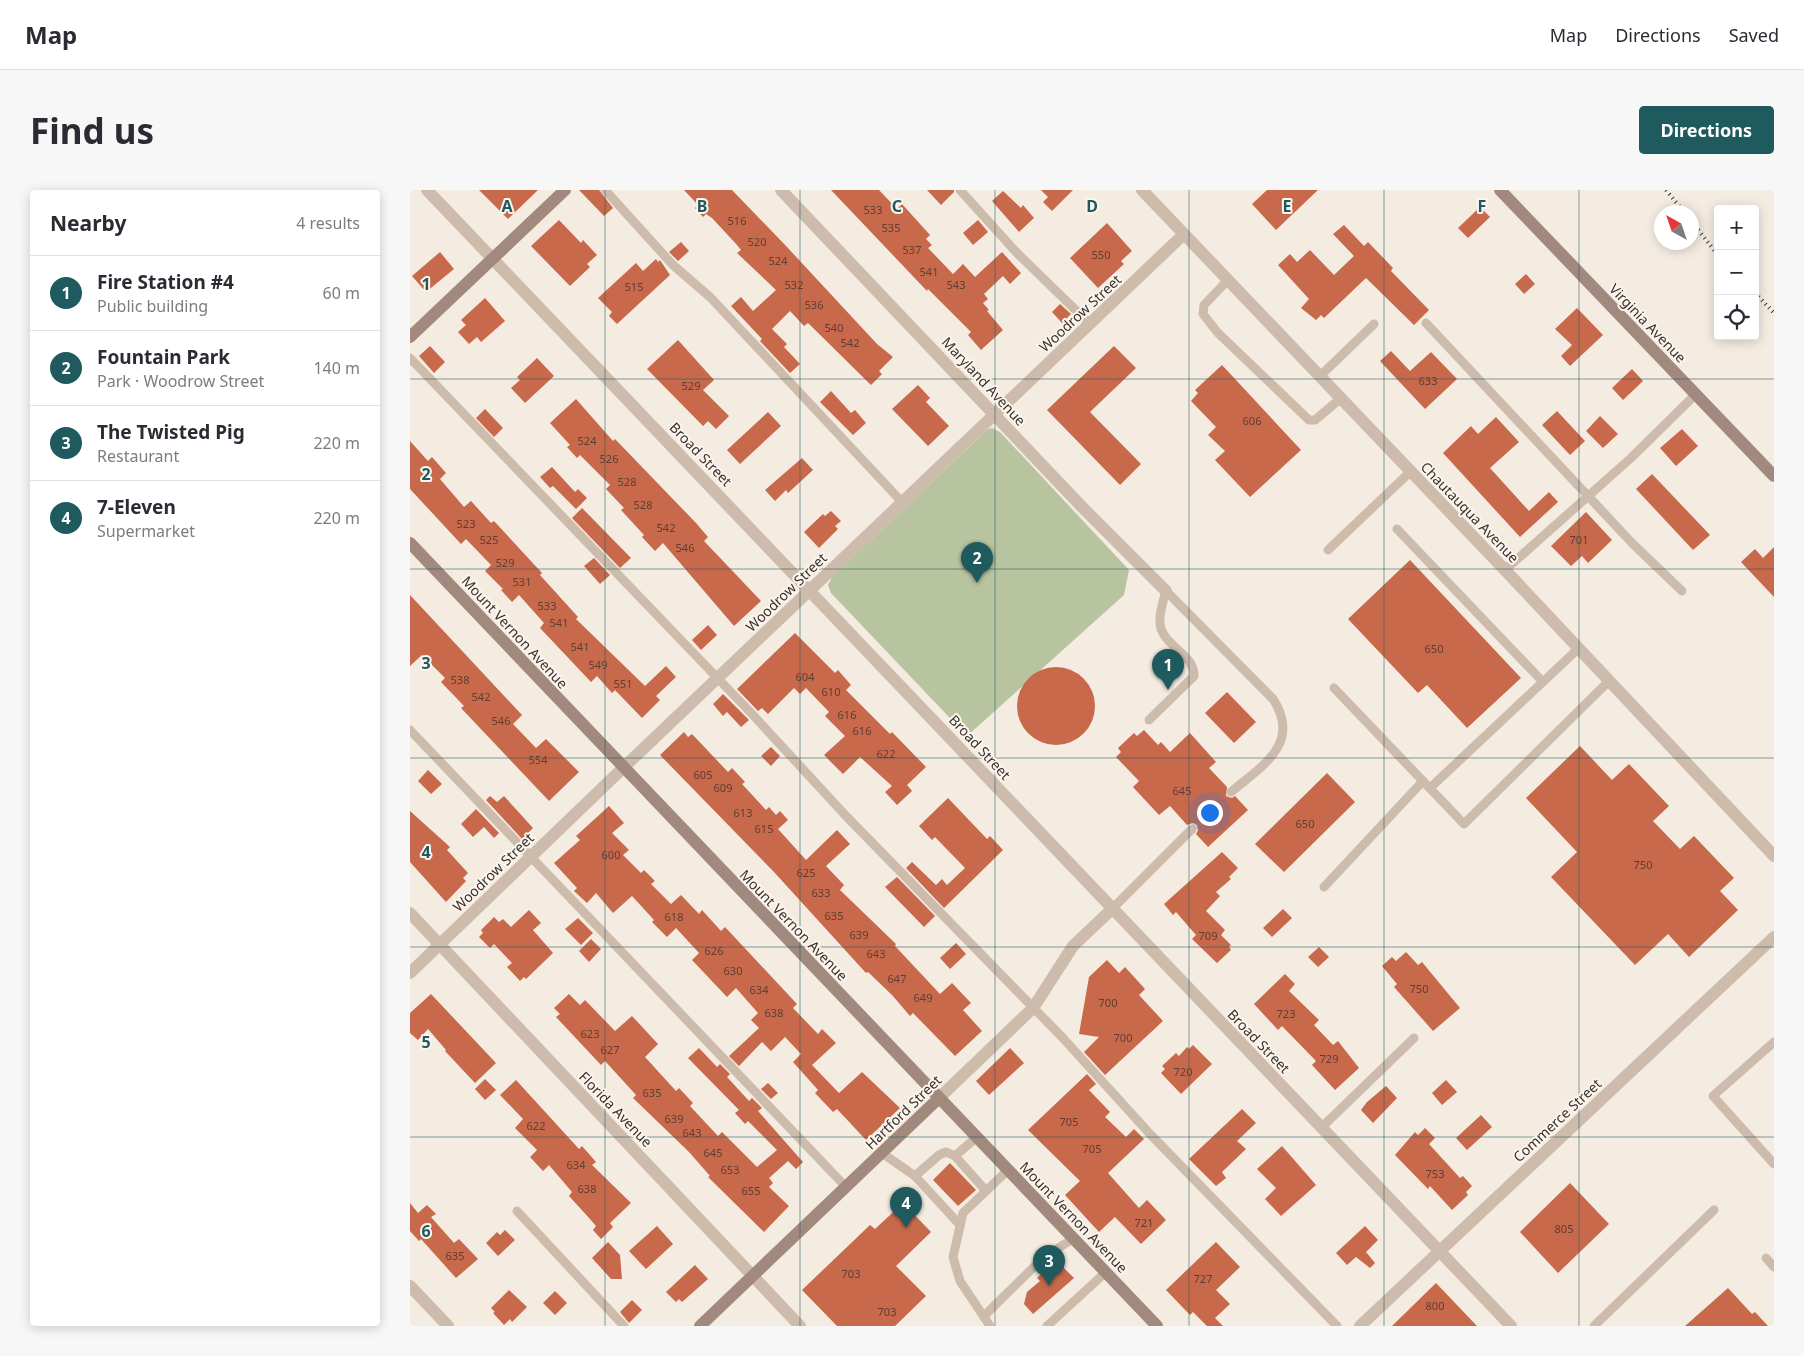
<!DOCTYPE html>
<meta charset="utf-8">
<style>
:root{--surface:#fff;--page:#f7f7f7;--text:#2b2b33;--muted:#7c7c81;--line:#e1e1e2;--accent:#1f5a5e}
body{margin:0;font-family:"Noto Sans",sans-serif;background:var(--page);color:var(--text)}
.controls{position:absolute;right:15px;top:15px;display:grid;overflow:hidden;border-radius:5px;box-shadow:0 2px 12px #0003}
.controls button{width:45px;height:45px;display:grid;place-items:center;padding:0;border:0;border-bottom:1px solid var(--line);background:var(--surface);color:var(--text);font:25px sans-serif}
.compass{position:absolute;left:1244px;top:15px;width:45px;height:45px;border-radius:50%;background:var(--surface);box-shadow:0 2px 12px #0003;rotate:320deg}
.you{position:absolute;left:799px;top:622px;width:18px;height:18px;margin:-12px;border:4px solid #fff;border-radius:50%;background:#1a73e8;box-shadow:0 0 0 8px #1a73e833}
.badge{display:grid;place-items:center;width:32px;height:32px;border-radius:50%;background:var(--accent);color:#fff;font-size:16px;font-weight:700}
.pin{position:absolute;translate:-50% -41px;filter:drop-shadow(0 1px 2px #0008)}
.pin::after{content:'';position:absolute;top:26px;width:18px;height:15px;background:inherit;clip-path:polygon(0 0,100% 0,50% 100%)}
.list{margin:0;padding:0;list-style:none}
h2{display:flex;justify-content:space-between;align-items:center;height:65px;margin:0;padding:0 20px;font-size:21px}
h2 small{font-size:16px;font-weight:400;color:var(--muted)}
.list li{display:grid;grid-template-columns:32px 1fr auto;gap:15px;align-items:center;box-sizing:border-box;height:75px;padding:0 20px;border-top:1px solid var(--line)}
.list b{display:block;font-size:19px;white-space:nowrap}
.list p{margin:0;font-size:16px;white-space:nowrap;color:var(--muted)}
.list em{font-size:16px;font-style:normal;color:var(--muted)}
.icon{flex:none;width:28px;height:28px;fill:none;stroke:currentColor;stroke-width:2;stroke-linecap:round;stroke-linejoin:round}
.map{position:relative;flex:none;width:1364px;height:1136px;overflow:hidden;border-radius:5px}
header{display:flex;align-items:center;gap:30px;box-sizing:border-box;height:70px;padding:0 25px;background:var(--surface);border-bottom:1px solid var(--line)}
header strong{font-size:24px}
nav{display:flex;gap:28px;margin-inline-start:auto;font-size:18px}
.intro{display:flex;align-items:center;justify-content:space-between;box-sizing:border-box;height:120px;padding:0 30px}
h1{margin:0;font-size:35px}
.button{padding:12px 22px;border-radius:5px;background:var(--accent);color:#fff;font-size:18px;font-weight:700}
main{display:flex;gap:30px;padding:0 30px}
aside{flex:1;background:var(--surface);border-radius:5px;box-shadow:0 2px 12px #0003}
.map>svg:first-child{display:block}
</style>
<header>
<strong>Map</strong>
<nav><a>Map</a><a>Directions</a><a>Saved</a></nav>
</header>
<div class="intro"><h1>Find us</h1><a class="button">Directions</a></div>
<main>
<aside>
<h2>Nearby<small>4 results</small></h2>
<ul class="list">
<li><span class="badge">1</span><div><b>Fire Station #4</b><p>Public building</p></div><em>60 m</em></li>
<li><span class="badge">2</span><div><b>Fountain Park</b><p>Park · Woodrow Street</p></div><em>140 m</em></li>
<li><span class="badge">3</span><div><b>The Twisted Pig</b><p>Restaurant</p></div><em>220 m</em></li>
<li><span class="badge">4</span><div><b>7-Eleven</b><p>Supermarket</p></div><em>220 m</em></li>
</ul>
</aside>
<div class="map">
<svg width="1364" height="1136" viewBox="0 0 1364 1136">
<rect width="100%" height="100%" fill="#f4ebe1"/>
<path fill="#b8c4a0" d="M582,238L590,242L719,380L714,405L557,546L421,403L418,395L422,387L578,239Z"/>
<g fill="#c8694b">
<path d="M69,0H128L98,29Z"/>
<path d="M169,0H189L203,18L194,26Z"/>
<path d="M274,0H322L377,57L467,154L483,167L469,181L472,184L461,195L398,133L394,136L380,121L362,139L377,154L374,157L390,174L380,183L350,151L352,149L321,116L331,107L343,121L366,100L327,63L331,60L327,55L302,28L296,24L293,27L285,18L288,15Z"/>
<path d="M421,0H469L487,19L492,14L520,45L516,49L522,55L518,58L543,84L553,74L565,87L592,62L611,83L600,94L593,86L574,104L578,109L573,113L579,120L577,121L593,140L571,160L558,145L561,142L518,99L517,101Z"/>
<path d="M517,0H544V2L531,15Z"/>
<path d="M631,0H663L642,21L633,12L638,7Z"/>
<path d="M857,0H908L866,40L842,14Z"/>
<path d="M593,1L611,18L613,15L624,28L609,42L582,11Z"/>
<path d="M1070,17L1080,27L1058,48L1048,38Z"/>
<path d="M149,30L171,53L173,50L187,65L177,74L180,77L160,96L121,56Z"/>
<path d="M568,30L578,42L563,55L553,43Z"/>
<path d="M697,33L722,61L711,71L714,74L688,98L660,68Z"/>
<path d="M934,35L954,56L958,52L983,78L981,81L1019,120L1004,135L956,88L914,128L911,125L906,130L891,118L899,109L868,75L880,64L887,72L900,60L924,85L944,66L923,44Z"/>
<path d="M271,52L279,61L268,71L259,62Z"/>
<path d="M30,62L44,79L16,102L2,86Z"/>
<path d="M246,69L248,72L250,70L260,85L207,134L199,126L202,122L188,108L226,73L233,81Z"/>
<path d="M1116,84L1125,94L1114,104L1105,94Z"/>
<path d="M75,108L95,131L71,152L67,147L59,154L48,142L56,135L51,130Z"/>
<path d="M650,114L661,124L652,133L642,122Z"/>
<path d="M1167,118L1193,145L1160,176L1151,166L1162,155L1145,139Z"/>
<path d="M268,150L304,190L293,200L319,226L306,239L298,231L293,236L237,179Z"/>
<path d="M20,156L35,172L24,183L9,166Z"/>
<path d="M704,156L726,178L680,222L731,274L710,295L637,220Z"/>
<path d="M981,161L1000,181L1021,162L1047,189L1015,219L970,171Z"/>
<path d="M127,168L144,186L115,213L101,198L110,190L107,187Z"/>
<path d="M812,175L891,260L840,307L805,270L815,261L798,245L806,237L781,211L788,203L785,200Z"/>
<path d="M1222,179L1233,191L1213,210L1202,198Z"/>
<path d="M508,195L520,208L516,212L539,236L518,256L482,219Z"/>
<path d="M421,201L441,223L445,220L456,233L443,245L410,212Z"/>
<path d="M166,209L203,251L205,249L286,333L298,347L294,351L351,411L324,436L253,353L245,361L232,347L234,345L211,320L214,318L196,299L200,295L170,265L167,268L157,257L160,255L140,233Z"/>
<path d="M75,219L93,238L84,247L66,228Z"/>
<path d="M1147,221L1175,251L1160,265L1132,235Z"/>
<path d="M358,222L371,236L330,274L317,260Z"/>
<path d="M1190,226L1208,244L1193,258L1176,241Z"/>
<path d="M1086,227L1109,252L1080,278L1119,321L1139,302L1148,312L1110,347L1033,263L1061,236L1068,244Z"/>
<path d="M1272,239L1288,256L1266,276L1250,258Z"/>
<path d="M0,251L18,271L22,267L36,283L30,289L54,317L61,311L81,333L84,331L132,383L130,385L168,427L166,429L235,496L256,476L266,487L246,506L250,510L232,528L205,500L202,503L187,486L181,492L130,438L134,433L109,405L102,412L91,400L93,399L75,381L81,375L56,349L51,354L0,299Z"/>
<path d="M392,268L403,280L378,303L376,300L365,311L355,300Z"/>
<path d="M142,277L165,302L168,299L177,308L166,319L143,296L140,298L130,287Z"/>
<path d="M1242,284L1300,345L1283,360L1226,299Z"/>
<path d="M172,318L221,368L210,378L162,328Z"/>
<path d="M421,321L431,331L425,336L428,339L409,358L394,342L413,324L415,326Z"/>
<path d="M1176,322L1202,350L1178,373L1172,366L1161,376L1141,356Z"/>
<path d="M1364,357V407L1331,372L1345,359L1353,368Z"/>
<path d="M184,368L200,385L190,394L174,376Z"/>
<path d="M1000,370L1111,488L1057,538L1017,495L1008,503L938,429Z"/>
<path d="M0,405L112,525L103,534L126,558L136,549L169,582L139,611L51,518L54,516L31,492L35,488L12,465L0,476Z"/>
<path d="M298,435L307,445L291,460L282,450Z"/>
<path d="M385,443L425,483L428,480L441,495L436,500L480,544L482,542L516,577L497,595L502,601L487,615L475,602L482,596L450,567L433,584L414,565L435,546L415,526L419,522L396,498L390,504L384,498L358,524L352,518L348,521L327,499Z"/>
<circle cx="646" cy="516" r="39"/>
<path d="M817,502L846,532L824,553L795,523Z"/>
<path d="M313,504L339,530L331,537L317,522L313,526L303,514Z"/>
<path d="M734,540L748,555L751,552L760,562L780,543L806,572L799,578L817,597L816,606L822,608L825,606L838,620L798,657L786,644L788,640L787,635L783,633L777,635L760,616L749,625L723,597L729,591L706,567L711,562L708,558L724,543L727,546Z"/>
<path d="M274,542L278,547L282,544L318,582L322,578L335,592L332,594L356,620L359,617L366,625L370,621L378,630L368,639L396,670L427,640L440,654L416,676L434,695L430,700L486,754L485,756L530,804L542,793L561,813L553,820L572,841L545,866L503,823L500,826L482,805L458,782L456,783L364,682L250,565Z"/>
<path d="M1170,556L1202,590L1219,574L1259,616L1243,631L1270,659L1284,646L1324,688L1310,701L1328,720L1279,767L1258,744L1225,775L1141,687L1167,662L1116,608Z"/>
<path d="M361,557L370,566L361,576L351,566Z"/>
<path d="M18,580L32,594L21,604L8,591Z"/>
<path d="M917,583L945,612L874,682L845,654Z"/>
<path d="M80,606L87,612L94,606L123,638L112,649L76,610Z"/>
<path d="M538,608L577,649L580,646L593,660L534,718L496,678L502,672L526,695L532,689L537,695L555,678L525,647L522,650L509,636Z"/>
<path d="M199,616L214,633L202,643L219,660L213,665L231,683L234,680L245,691L241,694L261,714L271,705L289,724L292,720L311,741L315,737L387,814L383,818L408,844L412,839L426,853L402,875L429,903L452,882L490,918L456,950L427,919L423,922L405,903L408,900L383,872L391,864L375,847L361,861L352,852L329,876L319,866L349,838L341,830L348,823L326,798L317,807L282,770L289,763L266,738L257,747L242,732L244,730L222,706L203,723L186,703L177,713L164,701L167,698L144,673L170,650L166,646Z"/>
<path d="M66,619L89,643L84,648L74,637L63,647L51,634Z"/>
<path d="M0,621L40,657L37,660L58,683L53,688L56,691L36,712L0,672Z"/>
<path d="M812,662L828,678L819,687L821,689L806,702L810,706L796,721L815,740L811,745L821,755L819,757L821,760L807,773L782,749L786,745L766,722L763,725L754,714Z"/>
<path d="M487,687L525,726L514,737L475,697Z"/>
<path d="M873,719L882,728L862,747L853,738Z"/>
<path d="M119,720L131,733L123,740L143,763L116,789L114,787L110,791L97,777L102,773L84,754L80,758L69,747L73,743L71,740L84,727L89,732L93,729L101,737Z"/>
<path d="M168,728L183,743L171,755L155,739Z"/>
<path d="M181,749L191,759L179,772L169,761Z"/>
<path d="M546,753L556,764L540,779L530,768Z"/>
<path d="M909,757L919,767L908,777L898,767Z"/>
<path d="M996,762L1008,775L1012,772L1050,818L1023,841L984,797L987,794L972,776L982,767L986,771Z"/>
<path d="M697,770L709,783L715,777L735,799L729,805L753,831L695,885L674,862L689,847L669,844L679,787Z"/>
<path d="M875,784L885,794L879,801L909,830L904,835L923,855L928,851L949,878L925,900L902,875L906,871L872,836L868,840L844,814Z"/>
<path d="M21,804L86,873L65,893L35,861L36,860L18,839L8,850L0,843V823Z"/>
<path d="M159,804L170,815L175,810L205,841L222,826L248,854L235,867L266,901L269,898L283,913L280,916L308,946L312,942L347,977L367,960L338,931L335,934L325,923L329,920L278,868L289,858L307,877L310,874L320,884L317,887L339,911L342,908L352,918L348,921L393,972L386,979L378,971L359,988L363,993L359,997L379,1016L354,1042L298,987L300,986L279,962L223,908L226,905L195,871L191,875L146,827L150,824L144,818Z"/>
<path d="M783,855L802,874L771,904L751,883L755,879L752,876L766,863L769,866L777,857L779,859Z"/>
<path d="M600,858L614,873L579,905L566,891Z"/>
<path d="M677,884L686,894L679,900L700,922L695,927L716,947L724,939L734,949L698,983L729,1018L737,1010L756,1030L731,1054L705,1027L689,1042L655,1005L670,991L618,940Z"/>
<path d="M75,889L86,900L75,910L65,899Z"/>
<path d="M106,890L169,959L172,956L186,972L182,975L221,1013L200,1033L203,1037L191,1049L183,1040L186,1036L180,1029L159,1006L162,1002L139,975L133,981L120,967L127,960L105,938L113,929L90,905Z"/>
<path d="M1036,890L1047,902L1032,915L1022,903Z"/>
<path d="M358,893L368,903L361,909L351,899Z"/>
<path d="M976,896L987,908L963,933L951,920L957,912Z"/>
<path d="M832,919L846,933L827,951L836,959L812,982L816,988L806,996L779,969Z"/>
<path d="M1071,925L1082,937L1057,960L1046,948Z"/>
<path d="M1015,938L1025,948L1019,954L1050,988L1053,986L1062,996L1056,1002L1058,1005L1042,1020L1020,996L1018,999L985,965L1005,942L1008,945Z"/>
<path d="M872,956L906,995L871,1026L855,1009L866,998L847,979Z"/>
<path d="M540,973L566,1000L548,1016L523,990Z"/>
<path d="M1160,993L1199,1034L1148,1083L1110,1042Z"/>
<path d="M0,1013L8,1023L17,1015L26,1024L21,1027L44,1053L49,1049L68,1069L46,1088L11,1049L9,1051L0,1041Z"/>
<path d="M493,1013L521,1042L486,1076L516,1106L485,1136H427L392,1100L460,1035L465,1039Z"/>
<path d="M247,1036L263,1054L236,1079L219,1061Z"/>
<path d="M955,1036L968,1050L956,1062L965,1073L960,1078L946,1067L937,1075L926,1063Z"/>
<path d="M95,1040L105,1050L88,1066L76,1053L87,1042L90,1045Z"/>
<path d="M198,1052L210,1065L212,1089H201L182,1068Z"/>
<path d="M806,1052L830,1077L806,1100L820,1114L805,1128L813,1136H797L783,1122L780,1125L756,1100Z"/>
<path d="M646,1070L664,1088L623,1124L614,1114L617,1102L630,1091L627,1088Z"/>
<path d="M285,1075L298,1089L272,1112L269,1109L266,1112L256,1102Z"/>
<path d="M1026,1093L1067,1136H982Z"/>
<path d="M1318,1098L1342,1124L1345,1122L1358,1136H1275Z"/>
<path d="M99,1100L117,1117L102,1132L100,1129L94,1135L83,1123L85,1122L81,1118Z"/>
<path d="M145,1101L157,1113L145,1125L133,1113Z"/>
<path d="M222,1110L232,1120L219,1133L210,1122Z"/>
</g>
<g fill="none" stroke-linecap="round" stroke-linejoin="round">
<g stroke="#cdbbac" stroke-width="9">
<path d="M195,0L263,75L300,107L492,312"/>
<path d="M550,0L607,63L680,134"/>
<path d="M818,90L794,115L793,124L808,143L899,230H905L930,209"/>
<path d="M1016,133L1222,353L1272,401"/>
<path d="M0,168L343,525L436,626L651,846L740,944L927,1136"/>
<path d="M909,187L964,134"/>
<path d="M987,339L1133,492"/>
<path d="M918,360L1000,282"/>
<path d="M1095,380L1221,268L1286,204"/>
<path d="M756,401L863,509C892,553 852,576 821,602"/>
<path d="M924,498L1054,634L1199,491"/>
<path d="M739,530L784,486C785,464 751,455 750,433C749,423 753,411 756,401"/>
<path d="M0,540L436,997"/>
<path d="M1020,598L1169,458"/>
<path d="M914,697L1013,591"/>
<path d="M702,719L782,639"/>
<path d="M1364,852L1303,906L1364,974"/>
<path d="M911,938L1004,848"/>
<path d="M567,947L545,966L576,1001"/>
<path d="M472,963L505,986L550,1035"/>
<path d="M505,986L529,965L536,962L545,966"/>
<path d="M107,1021L214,1136"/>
<path d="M1356,1068L1364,1077"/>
<path d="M574,1126L635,1066L663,1049"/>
<path d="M580,1136L550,1091L543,1067L553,1023L598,980"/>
<path d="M637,1136L696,1082"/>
<path d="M1184,1136L1304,1020"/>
</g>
<g stroke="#cdbbac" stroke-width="12">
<path d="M17,0L1101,1136"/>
<path d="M371,0L672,317L756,401"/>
<path d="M732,0L1095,380L1364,666"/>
<path d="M0,723L390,1136"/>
<path d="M0,783L213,578L774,44"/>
<path d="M529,908L623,818L663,756L702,719"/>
<path d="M0,1096L38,1136"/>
<path d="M950,1136L1364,747"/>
</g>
<g stroke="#a18a7d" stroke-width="12">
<path d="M1090,0L1364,286"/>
<path d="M0,147L155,0"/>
<path d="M0,353L747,1136"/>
<path d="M290,1136L529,908"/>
</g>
<g stroke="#3b302b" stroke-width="4" stroke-dasharray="1 4" stroke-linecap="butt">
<path d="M1256,0L1274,22"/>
<path d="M1282,32L1308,65"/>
<path d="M1345,103L1364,123"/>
</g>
</g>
<path fill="none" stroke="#1f5a5e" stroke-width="1" stroke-opacity="0.55" d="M195,0V1136M390,0V1136M585,0V1136M779,0V1136M974,0V1136M1169,0V1136M0,189H1364M0,379H1364M0,568H1364M0,757H1364M0,947H1364"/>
<g text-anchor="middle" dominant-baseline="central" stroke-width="4" stroke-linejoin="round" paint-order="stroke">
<g font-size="11" fill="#5e3e33">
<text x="463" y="19">533</text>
<text x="327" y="30">516</text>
<text x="481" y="37">535</text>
<text x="347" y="51">520</text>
<text x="502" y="59">537</text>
<text x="691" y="64">550</text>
<text x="368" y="70">524</text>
<text x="519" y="81">541</text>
<text x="384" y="94">532</text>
<text x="546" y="94">543</text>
<text x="224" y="96">515</text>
<text x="404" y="114">536</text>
<text x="424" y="137">540</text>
<text x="440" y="152">542</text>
<text x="1018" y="190">633</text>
<text x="281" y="195">529</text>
<text x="842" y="230">606</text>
<text x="177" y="250">524</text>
<text x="199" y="268">526</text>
<text x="217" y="291">528</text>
<text x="233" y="314">528</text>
<text x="56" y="333">523</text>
<text x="256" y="337">542</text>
<text x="79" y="349">525</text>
<text x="1169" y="349">701</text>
<text x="275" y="357">546</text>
<text x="95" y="372">529</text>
<text x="112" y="391">531</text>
<text x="137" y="415">533</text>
<text x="149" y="432">541</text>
<text x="170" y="456">541</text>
<text x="1024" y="458">650</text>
<text x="188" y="474">549</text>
<text x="395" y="486">604</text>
<text x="50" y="489">538</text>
<text x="213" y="493">551</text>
<text x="421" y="501">610</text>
<text x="71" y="506">542</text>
<text x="437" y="524">616</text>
<text x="91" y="530">546</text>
<text x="452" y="540">616</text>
<text x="476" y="563">622</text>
<text x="128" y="569">554</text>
<text x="293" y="584">605</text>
<text x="313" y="597">609</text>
<text x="772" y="600">645</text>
<text x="333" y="622">613</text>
<text x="895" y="633">650</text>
<text x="354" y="638">615</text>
<text x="201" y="664">600</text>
<text x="1233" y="674">750</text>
<text x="396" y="682">625</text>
<text x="411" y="702">633</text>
<text x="424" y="725">635</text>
<text x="264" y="726">618</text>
<text x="449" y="744">639</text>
<text x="798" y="745">709</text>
<text x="304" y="760">626</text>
<text x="466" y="763">643</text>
<text x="323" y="780">630</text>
<text x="487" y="788">647</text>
<text x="1009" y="798">750</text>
<text x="349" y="799">634</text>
<text x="513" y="807">649</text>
<text x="698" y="812">700</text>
<text x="364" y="822">638</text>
<text x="876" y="823">723</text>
<text x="180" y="843">623</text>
<text x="713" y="847">700</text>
<text x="200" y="859">627</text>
<text x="919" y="868">729</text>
<text x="773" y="881">720</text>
<text x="242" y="902">635</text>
<text x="264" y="928">639</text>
<text x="659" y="931">705</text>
<text x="126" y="935">622</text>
<text x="282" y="942">643</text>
<text x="682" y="958">705</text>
<text x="303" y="962">645</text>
<text x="166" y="974">634</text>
<text x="320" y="979">653</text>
<text x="1025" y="983">753</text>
<text x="177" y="998">638</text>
<text x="341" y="1000">655</text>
<text x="734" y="1032">721</text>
<text x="1154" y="1038">805</text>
<text x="45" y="1065">635</text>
<text x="441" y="1083">703</text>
<text x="793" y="1088">727</text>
<text x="1025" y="1115">800</text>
<text x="477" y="1121">703</text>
</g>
<g font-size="14" fill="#3b302b" stroke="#fbf5ee">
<text transform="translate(670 123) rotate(-43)">Woodrow Street</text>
<text transform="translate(1238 133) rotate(46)">Virginia Avenue</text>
<text transform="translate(574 191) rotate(47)">Maryland Avenue</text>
<text transform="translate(291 264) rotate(46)">Broad Street</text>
<text transform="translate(1060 322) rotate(46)">Chautauqua Avenue</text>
<text transform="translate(376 402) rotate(-44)">Woodrow Street</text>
<text transform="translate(105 442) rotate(47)">Mount Vernon Avenue</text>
<text transform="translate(570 557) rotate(47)">Broad Street</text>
<text transform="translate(83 682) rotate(-44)">Woodrow Street</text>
<text transform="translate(384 735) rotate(46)">Mount Vernon Avenue</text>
<text transform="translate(849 851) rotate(46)">Broad Street</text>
<text transform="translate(206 919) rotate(46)">Florida Avenue</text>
<text transform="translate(493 922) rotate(-44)">Hartford Street</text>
<text transform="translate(1147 930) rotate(-43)">Commerce Street</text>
<text transform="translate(664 1027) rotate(46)">Mount Vernon Avenue</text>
</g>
</g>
<g font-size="16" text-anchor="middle" font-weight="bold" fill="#1f5a5e" stroke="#fbf5ee" stroke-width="4" stroke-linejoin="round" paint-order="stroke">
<text x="97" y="22">A</text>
<text x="292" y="22">B</text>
<text x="487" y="22">C</text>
<text x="682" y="22">D</text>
<text x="877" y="22">E</text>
<text x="1072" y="22">F</text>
<text x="16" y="100">1</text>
<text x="16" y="290">2</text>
<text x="16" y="479">3</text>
<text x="16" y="668">4</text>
<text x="16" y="858">5</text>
<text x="16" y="1047">6</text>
</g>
</svg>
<div class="controls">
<button>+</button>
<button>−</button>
<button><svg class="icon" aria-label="locate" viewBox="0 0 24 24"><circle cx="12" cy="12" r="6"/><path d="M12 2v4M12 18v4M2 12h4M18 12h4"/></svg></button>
</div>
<svg class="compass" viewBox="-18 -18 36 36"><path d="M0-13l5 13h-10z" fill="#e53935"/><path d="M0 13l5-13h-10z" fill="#7c7c81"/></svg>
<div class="you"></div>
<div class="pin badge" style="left:758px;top:500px">1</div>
<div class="pin badge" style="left:567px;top:393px">2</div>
<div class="pin badge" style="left:639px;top:1096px">3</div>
<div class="pin badge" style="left:496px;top:1038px">4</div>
</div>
</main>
